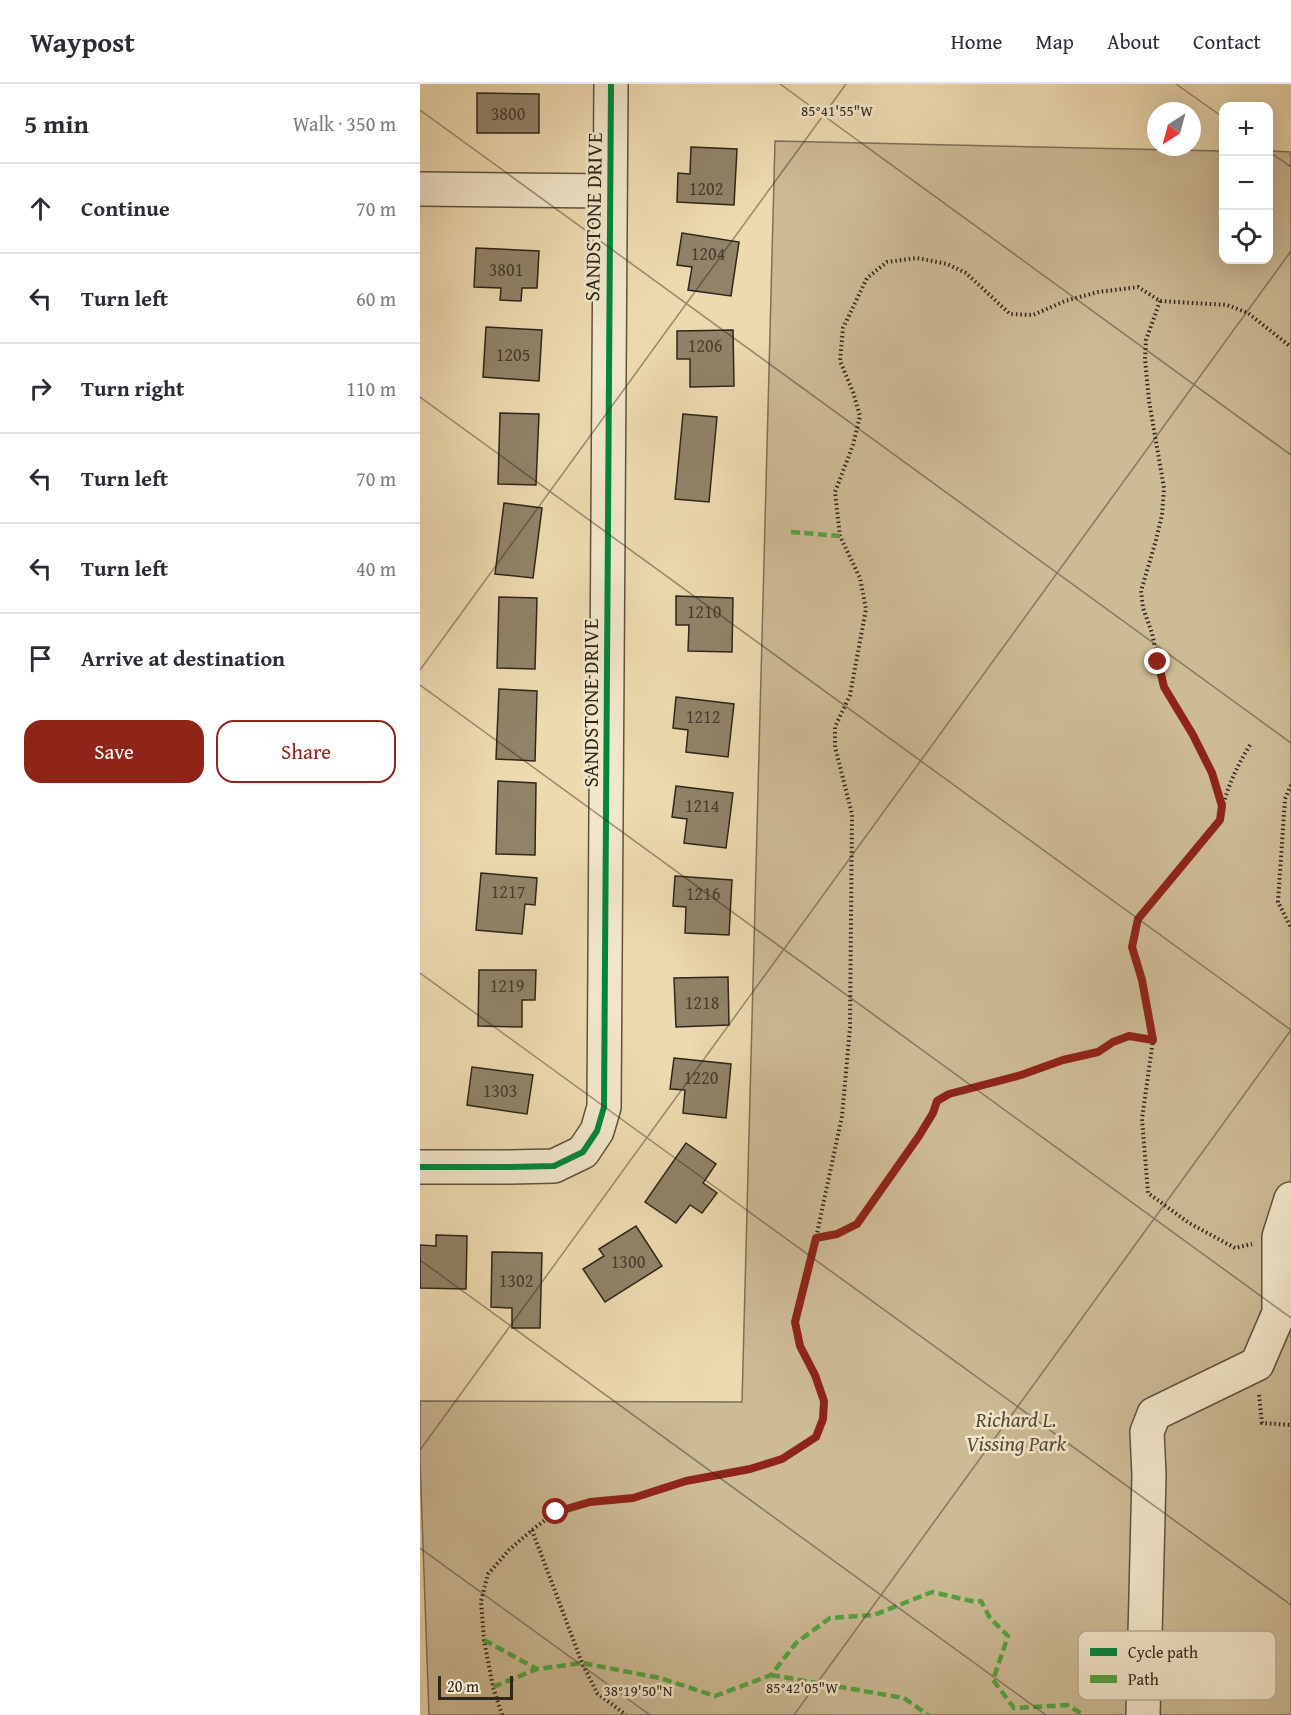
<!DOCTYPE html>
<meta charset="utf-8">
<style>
:root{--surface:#fff;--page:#f7f7f7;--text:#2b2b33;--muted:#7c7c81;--line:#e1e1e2;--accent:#8f2418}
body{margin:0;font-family:"Gentium Book Plus",serif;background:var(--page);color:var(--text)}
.controls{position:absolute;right:18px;top:18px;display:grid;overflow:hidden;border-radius:12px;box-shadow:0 6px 24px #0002}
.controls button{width:54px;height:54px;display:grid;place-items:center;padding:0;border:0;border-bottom:2px solid var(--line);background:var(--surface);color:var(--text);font:30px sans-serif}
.compass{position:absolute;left:727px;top:18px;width:54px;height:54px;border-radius:50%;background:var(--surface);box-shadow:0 6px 24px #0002;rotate:216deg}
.scale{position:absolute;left:18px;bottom:15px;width:75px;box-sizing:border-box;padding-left:6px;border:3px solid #2e251c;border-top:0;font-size:16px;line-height:21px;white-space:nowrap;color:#2e251c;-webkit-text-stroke:4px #f3e7cb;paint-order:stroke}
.stop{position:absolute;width:18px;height:18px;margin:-14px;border:4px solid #8f2418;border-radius:50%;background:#fff}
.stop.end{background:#8f2418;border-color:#fff;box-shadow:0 2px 6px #0008}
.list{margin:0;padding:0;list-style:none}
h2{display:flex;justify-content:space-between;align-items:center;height:78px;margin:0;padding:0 24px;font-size:26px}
h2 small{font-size:20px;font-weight:400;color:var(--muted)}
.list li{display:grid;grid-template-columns:39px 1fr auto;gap:18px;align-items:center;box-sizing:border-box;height:90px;padding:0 24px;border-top:2px solid var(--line)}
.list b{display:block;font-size:22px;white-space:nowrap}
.list em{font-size:20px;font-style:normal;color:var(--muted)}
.actions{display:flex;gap:12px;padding:18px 24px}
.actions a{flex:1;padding:14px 0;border:2px solid var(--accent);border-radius:18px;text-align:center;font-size:21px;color:var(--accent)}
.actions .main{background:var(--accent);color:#fff}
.icon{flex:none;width:33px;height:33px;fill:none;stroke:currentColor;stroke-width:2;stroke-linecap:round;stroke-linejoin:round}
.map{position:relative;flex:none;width:871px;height:1631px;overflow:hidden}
header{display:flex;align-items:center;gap:36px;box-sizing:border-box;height:84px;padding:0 30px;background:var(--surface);border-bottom:2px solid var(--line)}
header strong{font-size:28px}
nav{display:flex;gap:33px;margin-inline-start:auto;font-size:21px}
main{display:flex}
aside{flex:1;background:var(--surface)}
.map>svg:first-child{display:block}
</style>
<header>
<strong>Waypost</strong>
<nav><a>Home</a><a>Map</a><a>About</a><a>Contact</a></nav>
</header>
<main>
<aside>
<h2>5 min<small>Walk · 350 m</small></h2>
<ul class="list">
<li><svg class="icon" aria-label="ahead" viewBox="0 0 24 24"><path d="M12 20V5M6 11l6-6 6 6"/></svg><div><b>Continue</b></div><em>70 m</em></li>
<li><svg class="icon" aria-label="left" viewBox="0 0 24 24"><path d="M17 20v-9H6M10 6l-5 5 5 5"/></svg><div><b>Turn left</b></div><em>60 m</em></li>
<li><svg class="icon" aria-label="right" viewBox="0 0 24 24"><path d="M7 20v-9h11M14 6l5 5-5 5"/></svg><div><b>Turn right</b></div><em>110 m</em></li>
<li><svg class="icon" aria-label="left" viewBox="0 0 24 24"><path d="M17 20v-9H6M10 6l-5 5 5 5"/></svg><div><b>Turn left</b></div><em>70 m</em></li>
<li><svg class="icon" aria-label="left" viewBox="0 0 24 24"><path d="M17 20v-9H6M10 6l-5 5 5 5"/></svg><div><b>Turn left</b></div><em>40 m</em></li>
<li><svg class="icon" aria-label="arrive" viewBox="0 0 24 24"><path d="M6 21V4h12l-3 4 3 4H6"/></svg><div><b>Arrive at destination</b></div></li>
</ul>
<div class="actions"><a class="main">Save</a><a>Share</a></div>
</aside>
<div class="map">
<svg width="871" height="1631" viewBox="0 0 871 1631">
<rect width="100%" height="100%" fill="#eddaaf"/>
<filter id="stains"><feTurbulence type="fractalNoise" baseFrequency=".00333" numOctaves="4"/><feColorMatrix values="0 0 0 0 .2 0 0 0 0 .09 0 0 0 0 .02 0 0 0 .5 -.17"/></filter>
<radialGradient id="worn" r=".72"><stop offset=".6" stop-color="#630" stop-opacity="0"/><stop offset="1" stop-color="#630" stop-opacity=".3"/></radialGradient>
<path fill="#cdbb96" stroke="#7e7059" stroke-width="1.5" d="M355,57L803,67L804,176H848L849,67L871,68V1631H9L0,1376V1317L322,1318Z"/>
<g fill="#918368" stroke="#2e251c" stroke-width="1.5">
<path d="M57,9L119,10V49H57Z"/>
<path d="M271,63L317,65L314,121L257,118L258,89L270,90Z"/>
<path d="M262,149L319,158L311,212L268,206L272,183L257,181Z"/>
<path d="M56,164L119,167L117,204H102L101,217L80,216L81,204L54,203Z"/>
<path d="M66,243L122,246L119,297L63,293Z"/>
<path d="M313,246L314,302L270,303V275H257V247Z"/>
<path d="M80,329L119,330L116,401L78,400Z"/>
<path d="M263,330L297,333L289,418L255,415Z"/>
<path d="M84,419L122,424L113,494L75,490Z"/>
<path d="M256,512L313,514L312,568L268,567L269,541H256Z"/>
<path d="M79,513L117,514L115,585L77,584Z"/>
<path d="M79,605L117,607L115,677L76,675Z"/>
<path d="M256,613L314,620L308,673L266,668L268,646L253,644Z"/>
<path d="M78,697L116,699L115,771L76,770Z"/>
<path d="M256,702L313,709L306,764L264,759L267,735L252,733Z"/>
<path d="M61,789L117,794L115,821L105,820L102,850L56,846Z"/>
<path d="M255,792L312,796L309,851L265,849L266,823L253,822Z"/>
<path d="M59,886H116L115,916H102V943L58,942Z"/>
<path d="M308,893L309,941L256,943L254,894Z"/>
<path d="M254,974L311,980L306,1034L263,1029L265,1006L250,1005Z"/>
<path d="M52,983L113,991L107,1030L47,1021Z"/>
<path d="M266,1059L296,1080L283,1099L297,1109L282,1129L270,1121L256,1139L225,1118Z"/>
<path d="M216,1142L242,1182L185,1218L163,1185L184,1172L179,1165Z"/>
<path d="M16,1151L47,1152L46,1205L0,1204V1161L16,1162Z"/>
<path d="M72,1168L122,1169L120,1244H92V1224L71,1223Z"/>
</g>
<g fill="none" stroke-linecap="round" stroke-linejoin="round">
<g stroke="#5e5241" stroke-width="36">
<g id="minor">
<path d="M0,105L190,107"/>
<path d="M0,1083H90L134,1082L163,1068L177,1047L184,1023L191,0"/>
<path d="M723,1631L729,1391L727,1348L734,1330L837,1280L859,1229V1153L871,1115"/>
</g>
</g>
<g stroke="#2e251c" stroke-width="4" stroke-dasharray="1.5 3" stroke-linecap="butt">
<path d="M740,217L726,256L725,275L729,317L744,404L742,431L736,456L721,507L723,524L732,549L743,603L773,651L792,689L802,720"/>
<path d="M830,661C815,685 805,708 800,736L718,835L712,863L722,896L733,956L722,1035L728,1109L769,1139L815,1164L832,1160"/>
<path d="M871,701L865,715L858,818L871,844"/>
<path d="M396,1154L417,1150L437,1140L499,1052L513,1029L517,1017L529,1010L601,991L643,976L678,968L693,958L709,952L733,956"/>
<path d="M839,1311L842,1339L871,1341"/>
<path d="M112,1446L162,1579L177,1609L206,1631"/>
<path d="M82,1631L73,1603L64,1556L61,1517L68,1490L89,1466L112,1446L136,1428L170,1418L213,1414L266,1397L330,1385L362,1375L396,1353L403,1335L404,1317L395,1291L380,1262L375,1238L396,1154L422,1032L430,944L432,730L415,663V643L430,611L446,525L440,494L420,452L415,408L433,361L440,332L433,308L420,277L423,244L447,194L467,178L497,174L527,180L546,189L590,230L613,231L645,217L678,208L718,203L740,217L807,221L828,229L871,263"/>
</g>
<use href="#minor" stroke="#f3e7cb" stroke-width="33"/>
<g stroke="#52a341" stroke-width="4.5" stroke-dasharray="9 4.5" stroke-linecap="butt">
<path d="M371,448L420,452"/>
<path d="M64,1556L117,1585"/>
<path d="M351,1591L484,1614L508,1631"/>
<path d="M73,1603L117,1585L162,1579L240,1594L295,1612L351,1591L376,1559L410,1534L454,1531L512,1508L556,1518L561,1517L570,1534L588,1552L573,1596L594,1624L647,1621L664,1631"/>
</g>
<g stroke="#f3e7cb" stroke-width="10">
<path id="cycleway" d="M0,1083H90L134,1082L163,1068L177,1047L184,1023L191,0"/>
</g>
<use href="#cycleway" stroke="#00873e" stroke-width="6"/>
</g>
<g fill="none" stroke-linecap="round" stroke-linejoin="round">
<path stroke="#8f2418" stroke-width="8" d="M136,1428L170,1418L213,1414L266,1397L330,1385L362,1375L396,1353L403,1335L404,1317L395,1291L380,1262L375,1238L396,1154L417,1150L437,1140L499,1052L513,1029L517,1017L529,1010L601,991L643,976L678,968L693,958L709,952L733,956L722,896L712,863L718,835L800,736L802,722L792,689L773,651L744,603L738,578"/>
</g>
<path fill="none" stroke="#2e251c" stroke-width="1.5" stroke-opacity="0.45" d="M360,0L871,371M756,0L804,34M0,26L871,659M848,67L871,83M0,313L871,946M0,586L426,0M0,601L871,1234M0,889L871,1521M0,1176L626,1631M0,1366L871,167M0,1464L230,1631M374,1631L871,946"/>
<g text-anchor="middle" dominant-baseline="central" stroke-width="5" stroke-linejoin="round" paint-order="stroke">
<g font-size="18" fill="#473c2f">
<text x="88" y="29">3800</text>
<text x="286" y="104">1202</text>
<text x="288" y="169">1204</text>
<text x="86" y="185">3801</text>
<text x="285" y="261">1206</text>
<text x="93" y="270">1205</text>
<text x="284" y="527">1210</text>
<text x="283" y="632">1212</text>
<text x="282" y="721">1214</text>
<text x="88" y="807">1217</text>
<text x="283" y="809">1216</text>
<text x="87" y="901">1219</text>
<text x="282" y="918">1218</text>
<text x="281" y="993">1220</text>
<text x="80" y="1006">1303</text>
<text x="208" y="1177">1300</text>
<text x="96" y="1196">1302</text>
</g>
<g font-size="21" fill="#2e251c" stroke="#f3e7cb">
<text transform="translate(173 133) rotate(-89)">SANDSTONE DRIVE</text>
<text transform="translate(170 619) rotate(-90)">SANDSTONE DRIVE</text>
</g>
<g font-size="21" font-style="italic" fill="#564a3a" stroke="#f3e7cb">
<text x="596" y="1335">Richard L.<tspan x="596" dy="24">Vissing Park</tspan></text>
</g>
</g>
<rect x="658" y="1547" width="198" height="69" rx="9" fill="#f3e7cb" stroke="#b8ad96" stroke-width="1.5"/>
<rect x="670" y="1564" width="27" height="8" fill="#00873e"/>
<rect x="670" y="1591" width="27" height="8" fill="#52a341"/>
<g font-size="16" fill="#2e251c">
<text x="708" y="1574">Cycle path</text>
<text x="708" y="1601">Path</text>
</g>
<g font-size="15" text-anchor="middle" fill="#2e251c" stroke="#f3e7cb" stroke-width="5" stroke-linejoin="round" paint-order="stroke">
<text x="417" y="32">85°41'55"W</text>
<text x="382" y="1609">85°42'05"W</text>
<text x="218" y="1612">38°19'50"N</text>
</g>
<rect width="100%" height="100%" filter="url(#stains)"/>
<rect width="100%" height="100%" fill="url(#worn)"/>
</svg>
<div class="controls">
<button>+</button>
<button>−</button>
<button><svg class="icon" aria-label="locate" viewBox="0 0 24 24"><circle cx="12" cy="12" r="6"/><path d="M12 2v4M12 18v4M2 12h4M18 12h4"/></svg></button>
</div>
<svg class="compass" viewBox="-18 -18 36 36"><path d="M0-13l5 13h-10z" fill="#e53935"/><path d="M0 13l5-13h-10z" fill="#7c7c81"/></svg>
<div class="scale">20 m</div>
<div class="stop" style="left:136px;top:1428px"></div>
<div class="stop end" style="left:738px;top:578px"></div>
</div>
</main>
